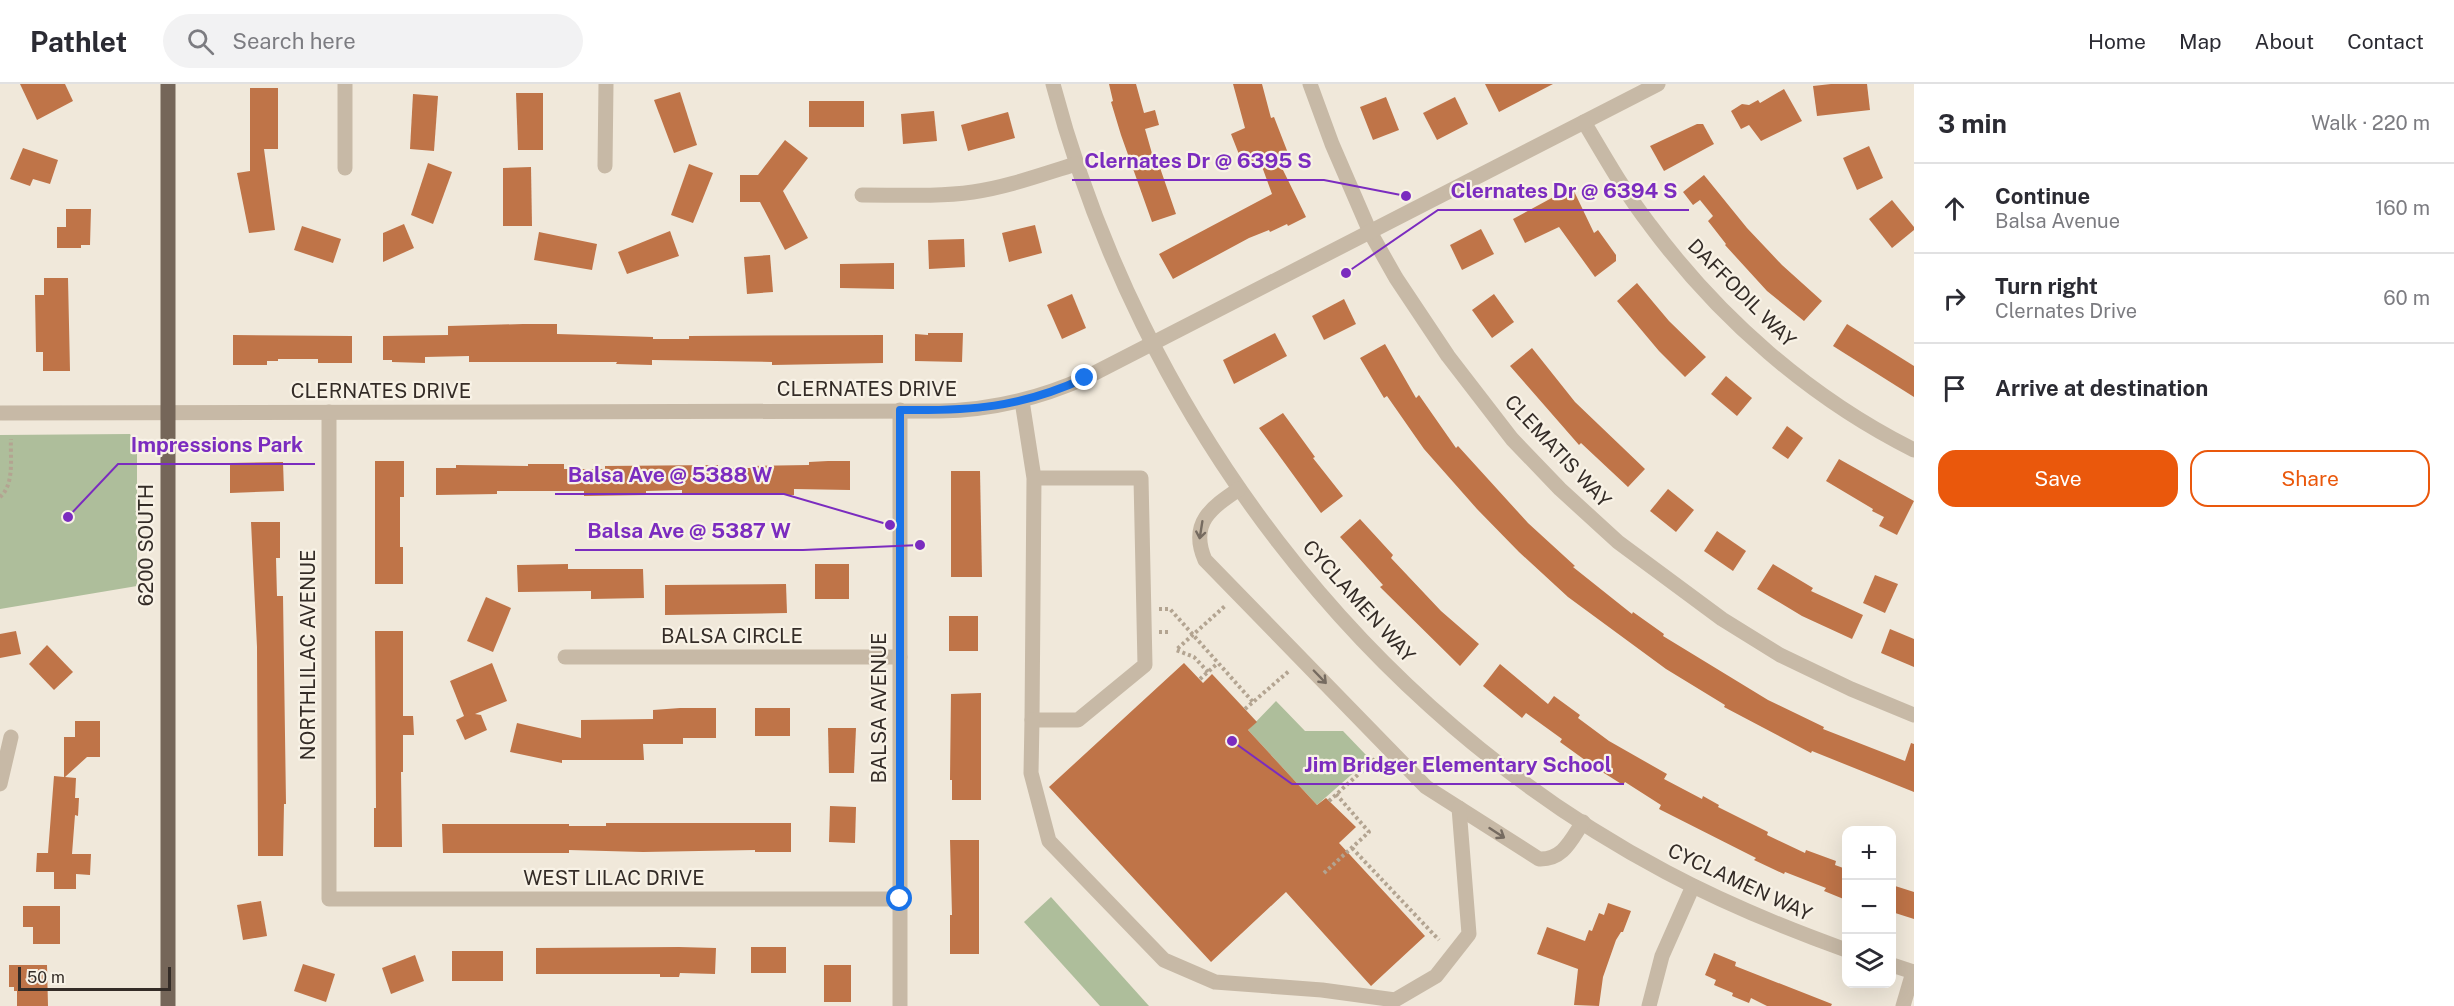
<!DOCTYPE html>
<meta charset="utf-8">
<style>
:root{--surface:#fff;--page:#f2f2f3;--text:#2b2b33;--muted:#7c7c81;--line:#e1e1e2;--accent:#ea580c}
body{margin:0;font-family:"Public Sans",sans-serif;background:var(--page);color:var(--text)}
.controls{position:absolute;right:18px;bottom:18px;display:grid;overflow:hidden;border-radius:12px;box-shadow:0 6px 24px #0002}
.controls button{width:54px;height:54px;display:grid;place-items:center;padding:0;border:0;border-bottom:2px solid var(--line);background:var(--surface);color:var(--text);font:30px sans-serif}
.scale{position:absolute;left:18px;bottom:15px;width:153px;box-sizing:border-box;padding-left:6px;border:3px solid #342c27;border-top:0;font-size:16px;line-height:21px;white-space:nowrap;color:#342c27;-webkit-text-stroke:4px #f8f2e6;paint-order:stroke}
.stop{position:absolute;width:18px;height:18px;margin:-14px;border:4px solid #1a73e8;border-radius:50%;background:#fff}
.stop.end{background:#1a73e8;border-color:#fff;box-shadow:0 2px 6px #0008}
.list{margin:0;padding:0;list-style:none}
h2{display:flex;justify-content:space-between;align-items:center;height:78px;margin:0;padding:0 24px;font-size:26px}
h2 small{font-size:20px;font-weight:400;color:var(--muted)}
.list li{display:grid;grid-template-columns:39px 1fr auto;gap:18px;align-items:center;box-sizing:border-box;height:90px;padding:0 24px;border-top:2px solid var(--line)}
.list b{display:block;font-size:22px;white-space:nowrap}
.list p{margin:0;font-size:20px;white-space:nowrap;color:var(--muted)}
.list em{font-size:20px;font-style:normal;color:var(--muted)}
.actions{display:flex;gap:12px;padding:18px 24px}
.actions a{flex:1;padding:14px 0;border:2px solid var(--accent);border-radius:18px;text-align:center;font-size:21px;color:var(--accent)}
.actions .main{background:var(--accent);color:#fff}
.icon{flex:none;width:33px;height:33px;fill:none;stroke:currentColor;stroke-width:2;stroke-linecap:round;stroke-linejoin:round}
.map{position:relative;flex:none;width:1914px;height:922px;overflow:hidden}
header{display:flex;align-items:center;gap:36px;box-sizing:border-box;height:84px;padding:0 30px;background:var(--surface);border-bottom:2px solid var(--line)}
header strong{font-size:28px}
nav{display:flex;gap:33px;margin-inline-start:auto;font-size:21px}
.search{width:420px;height:54px;background:var(--page);display:flex;align-items:center;gap:15px;box-sizing:border-box;padding:0 21px;border-radius:33px;color:var(--muted);font-size:22px}
main{display:flex}
aside{flex:1;background:var(--surface)}
.map>svg:first-child{display:block}
</style>
<header>
<strong>Pathlet</strong>
<div class="search"><svg class="icon" aria-label="search" viewBox="0 0 24 24"><circle cx="10" cy="10" r="6"/><path d="M15 15l6 6"/></svg>Search here</div>
<nav><a>Home</a><a>Map</a><a>About</a><a>Contact</a></nav>
</header>
<main>
<div class="map">
<svg width="1914" height="922" viewBox="0 0 1914 922">
<rect width="100%" height="100%" fill="#f0e8da"/>
<g fill="#aebe9b">
<path d="M130,350L137,363V502L0,525V351Z"/>
<path d="M1276,617L1305,647H1343L1367,672V677L1317,721L1248,646Z"/>
<path d="M1051,813L1149,922H1100L1024,838Z"/>
</g>
<g fill="#bf7448">
<path d="M20,0H65L73,17L37,36Z"/>
<path d="M1109,0H1136L1144,29L1155,26L1159,41L1145,45L1155,80L1158,78L1176,130L1152,138L1121,51L1111,18L1113,17Z"/>
<path d="M1233,0H1262L1271,34L1274,33L1293,82L1283,86L1306,133L1288,142L1287,140L1270,148L1269,146L1249,154L1173,195L1159,170L1272,110L1260,77L1244,83L1231,50L1245,44Z"/>
<path d="M1485,0H1553L1499,28Z"/>
<path d="M1831,0H1867L1870,26L1817,32L1813,2Z"/>
<path d="M250,4H278V65H264L275,146L249,149L237,89L250,87Z"/>
<path d="M1784,5L1802,37L1761,57L1749,41L1741,45L1731,27L1742,20L1749,21L1758,16L1760,19Z"/>
<path d="M680,8L697,61L674,69L654,16Z"/>
<path d="M516,9H543V66H518Z"/>
<path d="M413,10L438,12L434,67L410,65Z"/>
<path d="M1386,13L1399,46L1373,56L1360,23Z"/>
<path d="M1455,13L1468,40L1437,56L1423,29Z"/>
<rect x="809" y="17" width="55" height="26"/>
<path d="M934,27L937,57L903,60L901,30Z"/>
<path d="M1008,28L1015,54L968,67L961,41Z"/>
<path d="M1697,40H1703L1714,60L1664,87L1650,62Z"/>
<path d="M785,56L808,74L783,107L808,154L785,166L760,118H740V91H758Z"/>
<path d="M1869,62L1883,94L1857,106L1843,74Z"/>
<path d="M23,64L58,76L50,100L33,95L30,102L10,95Z"/>
<path d="M428,79L452,88L433,140L411,131Z"/>
<path d="M689,80L713,89L693,139L671,131Z"/>
<path d="M531,83L532,142H503V84Z"/>
<path d="M1704,91L1747,144L1782,181L1822,217L1804,237L1767,207L1725,161L1726,160L1708,137L1713,132L1700,116L1693,121L1683,108Z"/>
<path d="M1572,103L1594,149L1598,146L1616,171V177L1595,193L1559,143L1525,159L1513,135Z"/>
<path d="M1892,116L1914,143V146L1892,164L1869,135Z"/>
<path d="M66,125H91L90,161H81V164H57V143H66Z"/>
<path d="M404,140L414,164L383,178V149Z"/>
<path d="M1035,141L1042,169L1009,178L1002,149Z"/>
<path d="M302,142L341,155L333,179L294,166Z"/>
<path d="M1481,145L1494,170L1462,186L1450,161Z"/>
<path d="M670,147L679,172L627,190L618,168Z"/>
<path d="M539,148L597,160L592,186L534,176Z"/>
<path d="M964,155L965,183L929,185L928,156Z"/>
<path d="M770,171L773,208L747,210L744,173Z"/>
<path d="M894,179V205L840,204V180Z"/>
<path d="M44,194H68L70,287H43V268H36L35,211H44Z"/>
<path d="M1637,199L1669,237L1706,273L1685,293L1659,267L1617,217Z"/>
<path d="M1072,210L1086,244L1062,255L1047,221Z"/>
<path d="M1494,210L1514,238L1492,254L1472,226Z"/>
<path d="M1344,215L1356,240L1324,256L1312,232Z"/>
<path d="M523,240H557V250L653,253V255H689V252L883,251V279L772,281V278L652,276V281L616,280L617,278H469V272L425,273V279L392,278V276H383V252L448,251V242Z"/>
<path d="M1847,240L1914,282V313L1833,262Z"/>
<path d="M928,249H963L962,278L915,277V250L928,251Z"/>
<path d="M1275,249L1287,272L1234,300L1223,276Z"/>
<path d="M233,251L352,252V279H318V275H278V277H267V281H233Z"/>
<path d="M1385,260L1416,314L1419,311L1456,364L1458,362L1528,439L1575,482L1573,483L1632,530L1633,528L1664,550L1663,552L1768,616L1824,643L1823,645L1905,677L1911,659L1914,660V708L1812,667L1811,669L1724,623L1725,621L1666,585L1568,513L1519,468L1477,425L1424,365L1387,312L1384,314L1360,274Z"/>
<path d="M1532,264L1575,318L1645,385L1628,403L1581,359L1579,361L1510,282Z"/>
<path d="M1726,292L1752,314L1737,332L1711,310Z"/>
<path d="M1283,329L1315,373L1313,374L1343,412L1321,429L1259,344Z"/>
<path d="M1787,342L1803,354L1788,375L1772,364Z"/>
<path d="M1839,375L1914,417L1897,451L1879,442L1884,433L1872,427L1873,425L1826,397Z"/>
<path d="M375,377H404V413H400V463H403V500H375Z"/>
<path d="M828,377H850V406L794,405V411L682,410V406L646,407V411L584,412V407H497V410L436,411V384H456V381L528,382V380H564V385H605V382L718,381V384H754V382L809,381V378Z"/>
<path d="M283,378L284,407L230,409V379Z"/>
<path d="M951,387H980L982,493H951Z"/>
<path d="M1668,405L1694,426L1676,448L1650,427Z"/>
<path d="M1360,435L1393,471L1391,474L1441,527L1479,560L1460,582L1380,503L1383,501L1340,453Z"/>
<path d="M251,438H280V474H276L277,512H283L286,720H284L283,772H258L257,563Z"/>
<path d="M1717,447L1746,467L1733,487L1704,467Z"/>
<path d="M568,480V485H643L644,514L591,515V507L518,508L517,481Z"/>
<rect x="815" y="480" width="34" height="35"/>
<path d="M1773,480L1813,504L1811,507L1863,531L1852,555L1802,532L1757,505Z"/>
<path d="M1875,491L1898,500L1885,529L1863,519Z"/>
<path d="M786,500L787,529L665,531V501Z"/>
<path d="M486,513L511,524L493,568L467,557Z"/>
<rect x="949" y="532" width="29" height="35"/>
<path d="M1890,545L1914,555V583L1881,569Z"/>
<path d="M16,547L21,570L0,574V550Z"/>
<path d="M375,547H403V632H413L414,651H403V688H401L402,763H374V724H376Z"/>
<path d="M47,561L73,588L54,606L29,580Z"/>
<path d="M492,579L507,617L475,630L481,631L487,646L465,656L456,636L464,632L450,597Z"/>
<path d="M1184,579L1203,599L1212,590L1257,638L1248,646L1317,721L1326,714L1356,743L1339,759L1425,852L1371,902L1286,808L1211,878L1049,703Z"/>
<path d="M1500,580L1548,620L1554,612L1580,631L1578,634L1609,657L1667,690L1664,695L1702,715L1703,712L1719,721L1718,723L1768,748L1767,751L1805,769L1806,766L1836,777L1835,781L1846,785V816L1824,807L1826,804L1785,788L1784,790L1754,776L1756,774L1659,725L1661,721L1625,698L1623,701L1596,684L1560,658L1562,655L1526,629L1522,634L1483,602Z"/>
<path d="M981,609V716H952V696H950L951,610Z"/>
<path d="M680,624H716V654H683V660H643L644,676H562V679L510,668L517,639L581,654V636L653,635V626Z"/>
<rect x="755" y="624" width="35" height="28"/>
<path d="M75,637H100V673H87L65,693L76,694L75,714H79L78,732L75,731L72,770H91L90,791L76,790V805H54V788H36L37,769H48L54,692L64,693V653H75Z"/>
<path d="M828,644H856L854,689H829Z"/>
<path d="M830,722L856,723L855,759L829,758Z"/>
<path d="M606,739H791V768H755V766L643,768L569,766V769H443L442,740H569V742H606Z"/>
<path d="M950,756H979V870H950V831H952Z"/>
<path d="M1892,801L1914,808V835L1892,828Z"/>
<path d="M261,817L267,852L243,856L237,821Z"/>
<path d="M1608,819L1631,827L1623,848H1621L1616,856L1603,893L1599,922L1574,921L1578,885L1537,870L1547,843L1585,857L1589,846L1592,847L1599,829L1604,831Z"/>
<path d="M23,822H60V860H33V843H23Z"/>
<path d="M679,863L716,864L715,890L680,889L679,893H660V890H536V864Z"/>
<rect x="751" y="863" width="35" height="26"/>
<rect x="452" y="867" width="51" height="30"/>
<path d="M1714,869L1736,878L1735,882L1832,920L1831,922H1767L1751,914L1749,919L1732,912L1733,909L1714,901L1716,896L1705,891Z"/>
<path d="M415,871L424,897L391,910L382,884Z"/>
<path d="M303,880L335,890L326,918L294,907Z"/>
<path d="M9,881H47L48,922H17V907H14V903H9Z"/>
<rect x="824" y="881" width="27" height="37"/>
</g>
<g fill="none" stroke-linecap="round" stroke-linejoin="round">
<g stroke="#b3a491" stroke-width="4" stroke-dasharray="3 3" stroke-linecap="butt">
<path d="M0,413C15,400 10,373 11,355"/>
<path d="M1159,525H1170L1253,618"/>
<path d="M1159,548H1170"/>
<path d="M1208,588L1194,573L1176,566L1226,521"/>
<path d="M1200,595L1218,579"/>
<path d="M1245,625L1289,587"/>
<path d="M1329,717L1375,675"/>
<path d="M1352,764L1439,856"/>
<path d="M1324,789L1369,748L1336,710"/>
</g>
<g stroke="#c7b9a6" stroke-width="15">
<path d="M345,0V84"/>
<path d="M1053,0C1140,331 1362,627 1666,788C1724,819 1785,844 1846,866"/>
<path d="M1310,0L1332,60L1370,148L1396,194L1448,272L1512,355L1560,405L1618,458L1722,535L1780,571L1851,605L1914,631"/>
<path d="M1584,38C1605,73 1625,109 1650,141C1719,234 1810,314 1914,366"/>
<path d="M605,82L606,0"/>
<path d="M862,111C899,111 937,113 973,108C1008,103 1043,90 1076,80"/>
<path d="M1022,317L1034,394L1032,636H1078L1145,581L1141,394H1034"/>
<path d="M900,326V922"/>
<path d="M329,328V815H900"/>
<path d="M0,329L940,327C991,326 1038,315 1085,294L1658,0"/>
<path d="M1239,405C1211,424 1189,439 1205,476L1426,703L1539,775C1563,776 1571,756 1583,738"/>
<path d="M565,573H900"/>
<path d="M1032,636L1031,689L1049,757L1164,876L1215,898L1322,906L1395,916L1436,892L1469,850L1459,724"/>
<path d="M0,700L11,653"/>
<path d="M1892,881L1914,888"/>
<path d="M1649,922L1662,872L1693,802"/>
<path d="M1903,922L1913,888"/>
</g>
<path stroke="#756659" stroke-width="15" d="M168,0V922"/>
</g>
<defs><path id="oneway-shaft" d="M-6 0H5M1.5-3L5.5 0L1.5 3" fill="none" stroke-width="1.6" stroke-linecap="round" stroke-linejoin="round" transform="scale(1.5)"/></defs>
<g stroke="#766b60">
<use href="#oneway-shaft" transform="translate(1201 446) rotate(99)"/>
<use href="#oneway-shaft" transform="translate(1320 593) rotate(46)"/>
<use href="#oneway-shaft" transform="translate(1497 749) rotate(33)"/>
</g>
<g fill="none" stroke-linecap="round" stroke-linejoin="round">
<path stroke="#1a73e8" stroke-width="8" d="M900,815V326C970,327 1020,324 1085,294"/>
</g>
<g text-anchor="middle" dominant-baseline="central" stroke-width="4.5" stroke-linejoin="round" paint-order="stroke">
<g font-size="20" fill="#342c27" stroke="#f8f2e6">
<text transform="translate(1742 209) rotate(45)">DAFFODIL WAY</text>
<text x="867" y="305">CLERNATES DRIVE</text>
<text x="381" y="307">CLERNATES DRIVE</text>
<text transform="translate(1558 367) rotate(47)">CLEMATIS WAY</text>
<text transform="translate(146 461) rotate(-90)">6200 SOUTH</text>
<text transform="translate(1359 517) rotate(48)">CYCLAMEN WAY</text>
<text x="732" y="552">BALSA CIRCLE</text>
<text transform="translate(308 571) rotate(-90)">NORTHLILAC AVENUE</text>
<text transform="translate(879 624) rotate(-90)">BALSA AVENUE</text>
<text x="614" y="794">WEST LILAC DRIVE</text>
<text transform="translate(1740 798) rotate(25)">CYCLAMEN WAY</text>
</g>
</g>
<path fill="none" stroke="#7b2cbf" stroke-width="2" d="M1406 112L1324 96H1072M1346 189L1438 126H1689M68 433L118 380H315M890 441L784 410H555M920 461L803 466H575M1232 657L1292 700H1624"/>
<g fill="#7b2cbf" stroke="#f8f2e6" stroke-width="2">
<circle cx="1406" cy="112" r="6"/>
<circle cx="1346" cy="189" r="6"/>
<circle cx="68" cy="433" r="6"/>
<circle cx="890" cy="441" r="6"/>
<circle cx="920" cy="461" r="6"/>
<circle cx="1232" cy="657" r="6"/>
</g>
<g font-size="21" text-anchor="middle" font-weight="bold" fill="#7b2cbf" stroke="#f8f2e6" stroke-width="4.5" stroke-linejoin="round" paint-order="stroke">
<text x="1198" y="84">Clernates Dr @ 6395 S</text>
<text x="1564" y="114">Clernates Dr @ 6394 S</text>
<text x="217" y="368">Impressions Park</text>
<text x="670" y="398">Balsa Ave @ 5388 W</text>
<text x="689" y="454">Balsa Ave @ 5387 W</text>
<text x="1458" y="688">Jim Bridger Elementary School</text>
</g>
</svg>
<div class="controls">
<button>+</button>
<button>−</button>
<button><svg class="icon" aria-label="layers" viewBox="0 0 24 24"><path d="M12 4l9 5-9 5-9-5zM3 14l9 5 9-5"/></svg></button>
</div>
<div class="scale">50 m</div>
<div class="stop" style="left:900px;top:815px"></div>
<div class="stop end" style="left:1085px;top:294px"></div>
</div>
<aside>
<h2>3 min<small>Walk · 220 m</small></h2>
<ul class="list">
<li><svg class="icon" aria-label="ahead" viewBox="0 0 24 24"><path d="M12 20V5M6 11l6-6 6 6"/></svg><div><b>Continue</b><p>Balsa Avenue</p></div><em>160 m</em></li>
<li><svg class="icon" aria-label="right" viewBox="0 0 24 24"><path d="M7 20v-9h11M14 6l5 5-5 5"/></svg><div><b>Turn right</b><p>Clernates Drive</p></div><em>60 m</em></li>
<li><svg class="icon" aria-label="arrive" viewBox="0 0 24 24"><path d="M6 21V4h12l-3 4 3 4H6"/></svg><div><b>Arrive at destination</b></div></li>
</ul>
<div class="actions"><a class="main">Save</a><a>Share</a></div>
</aside>
</main>
